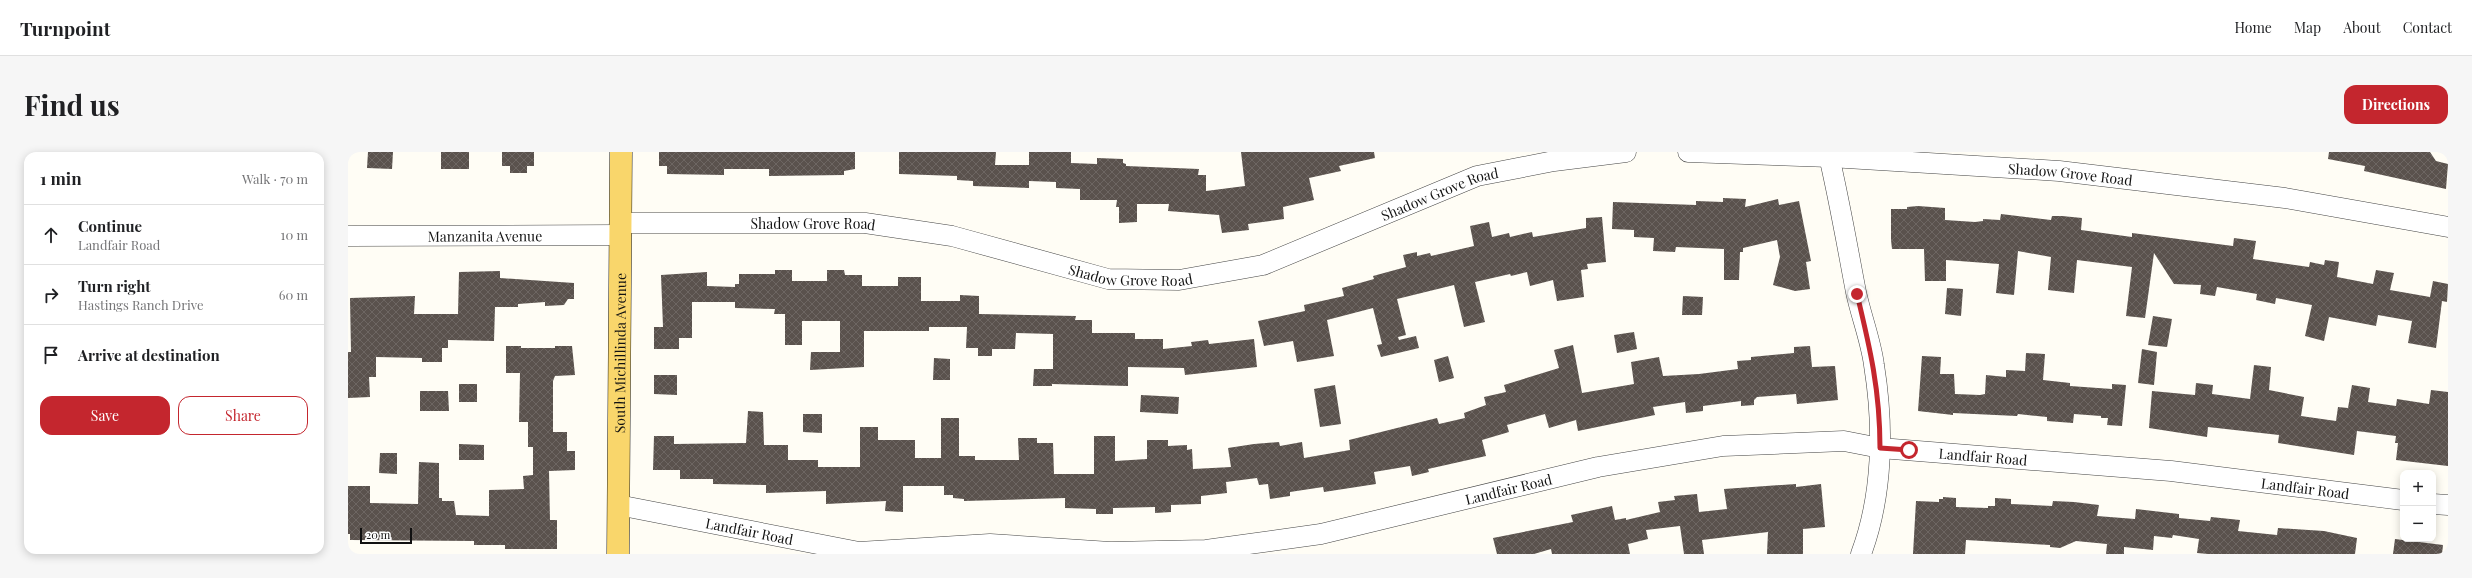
<!DOCTYPE html>
<meta charset="utf-8">
<style>
:root{--surface:#fff;--page:#f6f6f6;--text:#202124;--muted:#757577;--line:#e0e0e0;--accent:#c4262e}
body{margin:0;font-family:"Playfair Display",serif;background:var(--page);color:var(--text)}
.controls{position:absolute;right:12px;bottom:12px;display:grid;overflow:hidden;border-radius:8px;box-shadow:0 2px 10px #0003}
.controls button{width:36px;height:36px;display:grid;place-items:center;padding:0;border:0;border-bottom:1px solid var(--line);background:var(--surface);color:var(--text);font:20px sans-serif}
.scale{position:absolute;left:12px;bottom:10px;width:52px;box-sizing:border-box;padding-left:4px;border:2px solid #111;border-top:0;font-size:11px;line-height:14px;white-space:nowrap;color:#111;-webkit-text-stroke:3px #fff;paint-order:stroke}
.stop{position:absolute;width:12px;height:12px;margin:-9px;border:3px solid #c4262e;border-radius:50%;background:#fff}
.stop.end{background:#c4262e;border-color:#fff;box-shadow:0 1px 4px #0008}
.list{margin:0;padding:0;list-style:none}
h2{display:flex;justify-content:space-between;align-items:center;height:52px;margin:0;padding:0 16px;font-size:17px}
h2 small{font-size:13px;font-weight:400;color:var(--muted)}
.list li{display:grid;grid-template-columns:26px 1fr auto;gap:12px;align-items:center;box-sizing:border-box;height:60px;padding:0 16px;border-top:1px solid var(--line)}
.list b{display:block;font-size:15px;white-space:nowrap}
.list p{margin:0;font-size:13px;white-space:nowrap;color:var(--muted)}
.list em{font-size:13px;font-style:normal;color:var(--muted)}
.actions{display:flex;gap:8px;padding:12px 16px}
.actions a{flex:1;padding:9px 0;border:1px solid var(--accent);border-radius:12px;text-align:center;font-size:14px;color:var(--accent)}
.actions .main{background:var(--accent);color:#fff}
.icon{flex:none;width:22px;height:22px;fill:none;stroke:currentColor;stroke-width:2;stroke-linecap:round;stroke-linejoin:round}
.map{position:relative;flex:none;width:2100px;height:402px;overflow:hidden;border-radius:12px}
header{display:flex;align-items:center;gap:24px;box-sizing:border-box;height:56px;padding:0 20px;background:var(--surface);border-bottom:1px solid var(--line)}
header strong{font-size:19px}
nav{display:flex;gap:22px;margin-inline-start:auto;font-size:14px}
.intro{display:flex;align-items:center;justify-content:space-between;box-sizing:border-box;height:96px;padding:0 24px}
h1{margin:0;font-size:28px}
.button{padding:10px 18px;border-radius:12px;background:var(--accent);color:#fff;font-size:14px;font-weight:700}
main{display:flex;gap:24px;padding:0 24px}
aside{flex:1;background:var(--surface);border-radius:12px;box-shadow:0 2px 10px #0003}
.map>svg:first-child{display:block}
</style>
<header>
<strong>Turnpoint</strong>
<nav><a>Home</a><a>Map</a><a>About</a><a>Contact</a></nav>
</header>
<div class="intro"><h1>Find us</h1><a class="button">Directions</a></div>
<main>
<aside>
<h2>1 min<small>Walk · 70 m</small></h2>
<ul class="list">
<li><svg class="icon" aria-label="ahead" viewBox="0 0 24 24"><path d="M12 20V5M6 11l6-6 6 6"/></svg><div><b>Continue</b><p>Landfair Road</p></div><em>10 m</em></li>
<li><svg class="icon" aria-label="right" viewBox="0 0 24 24"><path d="M7 20v-9h11M14 6l5 5-5 5"/></svg><div><b>Turn right</b><p>Hastings Ranch Drive</p></div><em>60 m</em></li>
<li><svg class="icon" aria-label="arrive" viewBox="0 0 24 24"><path d="M6 21V4h12l-3 4 3 4H6"/></svg><div><b>Arrive at destination</b></div></li>
</ul>
<div class="actions"><a class="main">Save</a><a>Share</a></div>
</aside>
<div class="map">
<svg width="2100" height="402" viewBox="0 0 2100 402">
<defs>
<pattern id="building-cross-hatch" width="8" height="8" patternUnits="userSpaceOnUse"><rect width="8" height="8" fill="#5a524d"/><path d="M0 0l8 8M0 8l8-8" fill="none" stroke="#6d6662"/></pattern>
</defs>
<rect width="100%" height="100%" fill="#fffdf5"/>
<g fill="url(#building-cross-hatch)">
<path d="M20,0H45L44,17L19,16Z"/>
<rect x="93" y="0" width="28" height="17"/>
<path d="M154,0H186V14H179V21H162V14H154Z"/>
<path d="M311,0H507V17L496,19V23L421,24V17H376V23L319,22V14H311Z"/>
<path d="M551,0H648L647,13H681V0H723V11L749,12V6L775,7V11L778,12V14L851,17L850,23H858V39L897,34L893,0H1026L1027,6L991,14L993,19L961,26L966,48L935,55L936,67L900,72L901,78L874,81L871,63L820,59L821,52H789V70L771,71V55H768L769,48H732V37L708,36V30L681,29V36L625,34V29L609,28V24L551,22Z"/>
<path d="M1981,0H2082L2088,9L2100,12L2098,37L2016,19L2017,14L1980,7Z"/>
<path d="M1375,46L1398,47L1397,55L1430,47L1431,53L1451,49L1463,109L1458,110L1462,137L1447,139L1425,133L1432,105L1429,88L1395,96V100H1392L1391,128H1376V97L1328,95L1327,100L1305,99L1306,86L1286,85V78L1264,77L1265,50L1348,53V49L1375,50Z"/>
<path d="M1570,54L1597,56V68L1627,70L1635,69V67L1652,68L1653,62L1703,68L1704,64H1714L1734,66L1733,78L1784,85V81L1885,94L1886,86L1908,89L1905,107L1961,115L1962,110L1976,113L1977,108L1991,110L1989,125L2025,132L2028,118L2046,121L2042,138L2082,145L2085,129L2100,132L2099,150L2094,149L2088,196L2060,191L2064,169L2030,163L2028,174L1981,165L1976,189L1957,184L1964,153L1928,146L1927,152L1908,148L1909,142L1869,135L1867,144L1852,142L1853,133L1826,132L1806,101L1797,166L1778,164L1784,115L1729,108L1726,141L1700,138L1703,105L1670,99L1666,143L1648,141L1651,112L1598,108V129H1577L1576,97H1544L1543,88V57H1559V55Z"/>
<path d="M1254,65L1258,110L1239,112L1240,117L1233,118L1236,145L1209,149L1205,128L1182,134L1179,120L1163,124L1162,122L1127,130L1137,170L1116,175L1106,133L1049,147L1058,183L1050,185L1051,188L1068,184L1071,196L1033,205L1029,193L1034,192L1025,156L979,168L986,204L949,210L945,189L916,194L910,169L957,159L956,153L996,144L994,136L1026,127L1025,124L1058,115L1055,103L1069,100V104L1082,101L1083,104L1126,94L1122,74L1141,70L1144,85L1161,81L1162,85L1184,80L1185,85L1238,76V66Z"/>
<path d="M427,118H444V129H479V118H496L497,123H514V134H550V125H573V149H612V143L631,144V162L728,164L727,168H744V181H787V187H815V197L844,194L843,190L860,188L861,192L906,187L909,215L837,223L836,216L780,215V234L704,232V234H685L686,217H705V182L668,181L667,197H644V204H630V196H618L619,175H581V179H516V215L462,218L463,200H492V169H454V193H437V162H426L427,157L387,156V150H344V186H331V197H306V175H315L313,123L359,120V134L387,135V132H391V122H427Z"/>
<path d="M152,119V126L226,131V147H220L216,153L197,154V150L170,152V155H147L146,189L100,188V196H94V210H74V206L28,205V225H21L22,245L0,246V200H3L2,146L67,144L66,162H110L111,120Z"/>
<path d="M1599,136L1615,137L1613,164L1597,162Z"/>
<path d="M1335,144L1355,145L1354,163H1334Z"/>
<path d="M1805,164L1824,167L1819,195L1800,193Z"/>
<path d="M1286,180L1289,197L1269,201L1266,183Z"/>
<path d="M1225,193L1234,241L1286,232L1283,210L1311,205L1315,224L1351,222L1390,217L1389,209L1403,208V205L1446,201V195L1462,194L1464,215L1487,214L1490,248L1449,252L1448,242L1409,245L1406,248V253L1393,254V249L1355,254V259L1338,261L1337,250L1305,255L1307,263L1230,279L1228,268L1201,276L1197,262L1159,273L1161,280L1134,288L1138,304L1080,317L1081,320L1064,324L1062,314L1026,320L1028,332L976,340L975,335L942,340V344L922,347L920,332L911,333L909,326L878,330L879,341L853,344V352L823,353V360L807,361V355L765,356V362H748V357L717,356V346L616,349V347L605,346V343H596V334H555V360L537,359L538,349L478,352V339L418,341V333L365,332V327H332V318H305L306,284H326V292L398,291L400,259L415,260L416,293H440V308H470V315H512V275H530V288H567V306H593V266H611V304H627V308H671L670,286H689V291H705L706,322H746V284H767V309L799,307V288H820V294L839,293V298L844,297L845,317L883,315L880,296L906,292L931,290L932,294L954,290L956,306L1002,298L1001,288L1089,266L1091,272L1117,266L1116,261L1138,253L1136,245L1158,240L1156,233L1211,216L1206,198Z"/>
<path d="M158,194H173V196H207V194H224L227,223L207,224L205,229V280H219V299H227V318L201,319L202,368H209V397H157V393H126V389L2,388V382H0V334H22V351L70,352L71,310L91,311V346H94V349H106L108,363L141,364V338L176,337L175,324L185,323V295H180V270H171L172,221H158Z"/>
<path d="M1794,197L1809,200L1806,233L1790,231Z"/>
<path d="M1678,201L1697,202L1695,228L1722,231V234L1764,237V232L1778,233L1774,274L1759,273L1760,266H1753V264L1726,262L1725,271L1699,269V265L1670,262L1669,264L1605,261V263L1570,259L1574,204L1593,205L1592,222H1606L1607,242L1632,243L1637,242L1638,223L1658,225V218L1677,219Z"/>
<path d="M1100,204L1106,226L1091,230L1086,208Z"/>
<path d="M586,206L602,207V228H585Z"/>
<path d="M1906,213L1923,215L1921,238L1956,245L1953,264L1988,269L1990,255L2000,256L2004,233L2022,236L2020,250L2048,254L2049,247L2081,252L2083,238L2100,240V314L2048,308L2050,291H2047L2048,284L2009,279L2006,303L1930,291L1931,283L1860,275L1859,285L1801,276L1804,239L1847,243L1848,231L1865,233L1864,242L1902,247Z"/>
<path d="M306,223H329V243L306,242Z"/>
<rect x="111" y="232" width="18" height="18"/>
<path d="M987,233L993,272L972,275L966,237Z"/>
<path d="M72,239H100L101,259H72Z"/>
<path d="M793,243L831,245L830,262L792,260Z"/>
<path d="M455,262H474V281L455,280Z"/>
<path d="M111,292L136,293V308H111Z"/>
<path d="M32,301H49V322L31,321Z"/>
<path d="M1448,332V335L1473,332L1477,375L1455,377V402H1419L1420,380L1354,388L1356,402H1336L1332,374L1298,378L1300,387L1280,392L1282,402H1204L1203,397L1186,402H1149L1145,386L1225,370L1223,363L1264,354L1267,368L1278,366V368L1312,360L1310,350L1327,348L1326,344L1349,342L1351,360L1379,357L1376,337Z"/>
<path d="M1595,345L1608,346V355L1640,356V354H1647V346L1663,347V352L1704,354L1705,349L1726,350L1751,353L1749,364L1787,367L1788,357L1831,362V366L1862,369L1863,365L1892,368L1890,379L1929,383L1930,376L1976,379L2009,386L2007,402H1860L1849,401L1851,387L1825,383L1824,386L1806,384L1805,398L1776,395V402H1758L1759,392L1728,389L1712,396L1702,395V393L1618,388L1617,402H1565L1568,349L1591,350V347H1595Z"/>
<path d="M2047,387L2095,393L2094,402H2045Z"/>
</g>
<g fill="none" stroke-linecap="round" stroke-linejoin="round">
<g stroke="#444" stroke-width="21">
<g id="minor">
<path id="s1" d="M1340,0L1482,5L1711,19L1937,46L2100,75"/>
<path d="M1480,0C1491,46 1499,93 1508,140C1513,164 1523,189 1526,213C1536,275 1535,343 1513,402"/>
<path id="s2" d="M273,71H517L604,84L760,127L831,128L915,113L1129,24L1206,9L1278,0"/>
<path id="s3" d="M0,84L273,83"/>
<path d="M2085,352L2100,353"/>
<path id="s4" d="M270,353L511,400L642,392L762,400L858,398L973,382L1250,315L1375,294L1496,289L1532,296L1823,319L2055,348"/>
</g>
</g>
<g stroke="#222" stroke-width="23">
<g id="primary">
<path id="s5" d="M270,402L273,0"/>
</g>
</g>
<use href="#minor" stroke="#fff" stroke-width="20"/>
<use href="#primary" stroke="#f9d66b" stroke-width="22"/>
</g>
<g fill="none" stroke-linecap="round" stroke-linejoin="round">
<path stroke="#c4262e" stroke-width="5" d="M1509,142C1522,196 1532,238 1532,296L1561,298"/>
</g>
<g text-anchor="middle" dominant-baseline="central" stroke-width="4" stroke-linejoin="round" paint-order="stroke">
<g font-size="14" fill="#111" stroke="#fff">
<text stroke="none"><textPath href="#s1" startOffset="383">Shadow Grove Road</textPath></text>
<text stroke="none"><textPath href="#s2" startOffset="841">Shadow Grove Road</textPath></text>
<text stroke="none"><textPath href="#s2" startOffset="192">Shadow Grove Road</textPath></text>
<text stroke="none"><textPath href="#s3" startOffset="137">Manzanita Avenue</textPath></text>
<text stroke="none"><textPath href="#s2" startOffset="516">Shadow Grove Road</textPath></text>
<text stroke="none"><textPath href="#s5" startOffset="201">South Michillinda Avenue</textPath></text>
<text stroke="none"><textPath href="#s4" startOffset="1382">Landfair Road</textPath></text>
<text stroke="none"><textPath href="#s4" startOffset="1706">Landfair Road</textPath></text>
<text stroke="none"><textPath href="#s4" startOffset="902">Landfair Road</textPath></text>
<text stroke="none"><textPath href="#s4" startOffset="134">Landfair Road</textPath></text>
</g>
</g>
</svg>
<div class="controls">
<button>+</button>
<button>−</button>
</div>
<div class="scale">20 m</div>
<div class="stop" style="left:1561px;top:298px"></div>
<div class="stop end" style="left:1509px;top:142px"></div>
</div>
</main>
